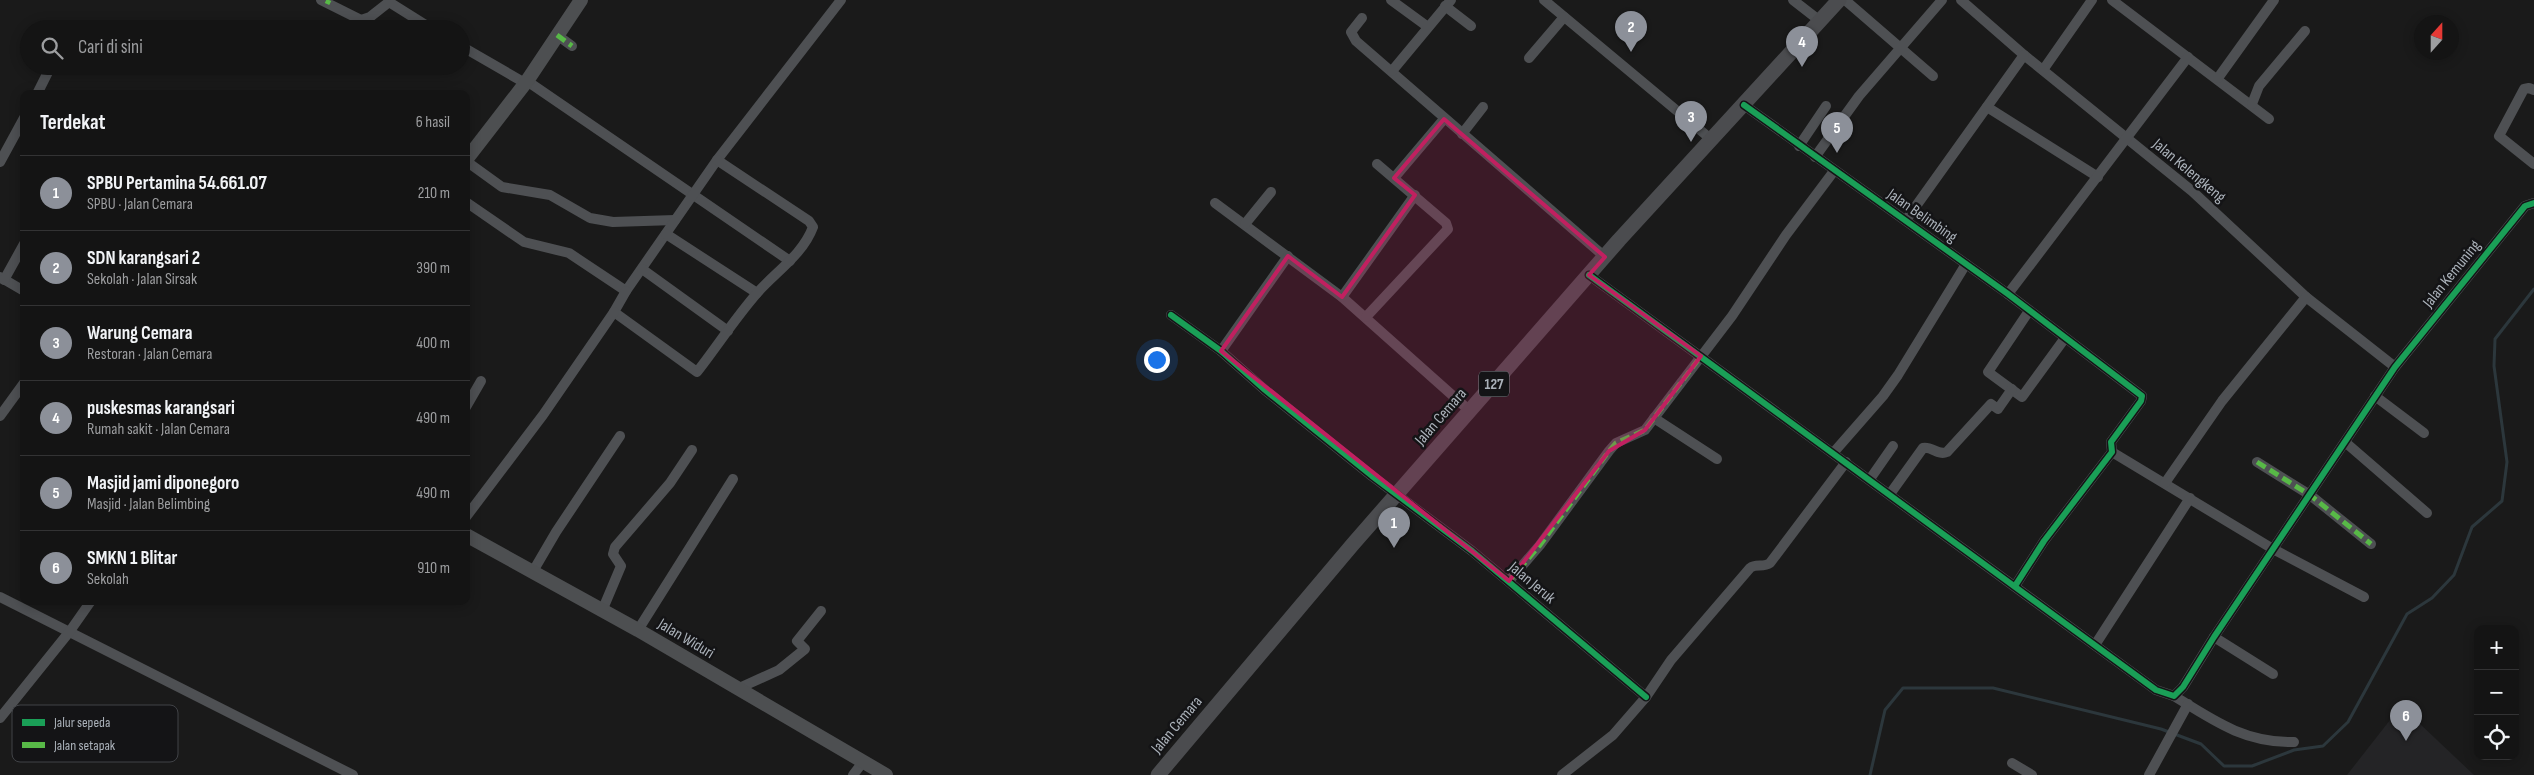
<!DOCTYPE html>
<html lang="id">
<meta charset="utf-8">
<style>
:root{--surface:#141414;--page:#1d1d1d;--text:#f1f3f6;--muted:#9d9ea0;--line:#333334;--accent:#8c9099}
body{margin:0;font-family:"Sofia Sans Condensed",sans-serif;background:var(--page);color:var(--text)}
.controls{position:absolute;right:15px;bottom:15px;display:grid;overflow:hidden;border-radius:10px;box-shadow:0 2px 12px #0003}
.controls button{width:45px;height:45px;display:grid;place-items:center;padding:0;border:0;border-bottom:1px solid var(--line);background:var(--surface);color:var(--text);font:25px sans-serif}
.compass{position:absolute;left:2414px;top:15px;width:45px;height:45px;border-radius:50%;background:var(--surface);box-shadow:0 2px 12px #0003;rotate:21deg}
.you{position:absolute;left:1156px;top:359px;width:18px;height:18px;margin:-12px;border:4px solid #fff;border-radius:50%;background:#1a73e8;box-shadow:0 0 0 8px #1a73e833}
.badge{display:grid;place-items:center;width:32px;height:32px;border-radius:50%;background:var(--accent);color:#fff;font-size:16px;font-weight:700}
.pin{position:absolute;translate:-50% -41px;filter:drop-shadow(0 1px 2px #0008)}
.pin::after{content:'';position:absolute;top:26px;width:18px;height:15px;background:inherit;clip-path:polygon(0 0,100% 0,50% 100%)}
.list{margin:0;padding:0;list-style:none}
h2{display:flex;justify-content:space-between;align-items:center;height:65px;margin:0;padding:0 20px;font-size:21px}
h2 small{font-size:16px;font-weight:400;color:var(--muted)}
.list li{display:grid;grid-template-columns:32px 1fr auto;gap:15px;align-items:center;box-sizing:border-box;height:75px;padding:0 20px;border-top:1px solid var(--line)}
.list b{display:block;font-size:19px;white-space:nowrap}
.list p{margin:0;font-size:16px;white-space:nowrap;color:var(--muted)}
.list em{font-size:16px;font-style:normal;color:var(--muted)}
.icon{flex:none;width:28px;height:28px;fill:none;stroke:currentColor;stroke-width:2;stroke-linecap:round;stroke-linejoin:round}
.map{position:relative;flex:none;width:2534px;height:775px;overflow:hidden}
.search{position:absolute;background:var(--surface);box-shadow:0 2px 12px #0003;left:20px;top:20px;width:450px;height:55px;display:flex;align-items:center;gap:12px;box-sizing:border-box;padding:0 18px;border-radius:28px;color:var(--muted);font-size:19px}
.panel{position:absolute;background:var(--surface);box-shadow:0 2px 12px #0003;left:20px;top:90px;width:450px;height:515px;border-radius:10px}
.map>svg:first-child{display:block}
</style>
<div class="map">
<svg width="2534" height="775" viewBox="0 0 2534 775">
<rect width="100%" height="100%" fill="#1a1a1a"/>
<path fill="#242426" d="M2401,706L2474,775H2347Z"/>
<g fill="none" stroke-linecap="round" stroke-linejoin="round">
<path stroke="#2c373c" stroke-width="3" d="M1870,775L1885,710L1903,688H1993L2161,729L2201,744L2224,766H2252L2294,750L2323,746L2348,722L2407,614L2432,598L2454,575L2472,527L2502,501L2507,462L2494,366L2495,339L2534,289"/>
<g stroke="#4e5053" stroke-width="10">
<path d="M321,0L361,20L370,17L389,2L432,29"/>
<path d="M1391,0L1428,27"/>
<path d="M1544,0L1712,140"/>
<path d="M1793,0L1820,21"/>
<path d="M1845,0L1933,76"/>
<path d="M1961,0L2024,55L2192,191L2306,297L2395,367"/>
<path d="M2112,0L2269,119"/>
<path d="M1445,6L1471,26"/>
<path d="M1362,18L1351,32L1356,41L1605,257"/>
<path d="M71,29L73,26"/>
<path d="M557,35L572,46"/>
<path d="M461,46L525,83"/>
<path d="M1529,58L1564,17"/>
<path d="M2043,70L2092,0"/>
<path d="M1392,71L1451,0"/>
<path d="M2218,78L2274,0"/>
<path d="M527,81L790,261"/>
<path d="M2534,90L2529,88L2524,89L2499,136L2534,164"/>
<path d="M37,94L51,66"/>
<path d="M2252,104L2259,86L2305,31"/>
<path d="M1744,105L2008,294L2142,396L2141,401L2111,442L2112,452L2044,541L2015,586"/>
<path d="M1987,107L2098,177"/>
<path d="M1462,134L1483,107"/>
<path d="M1799,146L1826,106"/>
<path d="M1815,157L1859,96L1942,0"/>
<path d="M466,161L502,187L550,195L590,218L613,222L675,220"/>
<path d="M0,162L24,118"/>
<path d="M1394,178L1444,119"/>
<path d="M466,202L524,242L569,253L626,291L717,160L841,0"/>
<path d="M1215,203L1342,297L1470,411"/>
<path d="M1906,220L2024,55"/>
<path d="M1245,224L1271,192"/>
<path d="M666,234L757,293"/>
<path d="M642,269L728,331"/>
<path d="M1589,275L2156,690L2174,696L2183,687L2214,637L2395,367L2525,206L2534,203"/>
<path d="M0,277L24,291"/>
<path d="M4,280L24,244"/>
<path d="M626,291L614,312L697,372C718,345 736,317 758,292C777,271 803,254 813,227L809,221L717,160"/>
<path d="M2008,294L2188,57"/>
<path d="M1342,297L1415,195"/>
<path d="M2029,311L1988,372L2022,397L2065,338"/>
<path d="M1171,315L1221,351L1265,390L1372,476L1472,551L1646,697"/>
<path d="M1366,317L1448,229L1446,223L1377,164"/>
<path d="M1221,351L1288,256"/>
<path d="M2375,396L2424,433"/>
<path d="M466,407L481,381"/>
<path d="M0,416L24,383"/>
<path d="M1654,418L1717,459"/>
<path d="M2345,442L2427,513"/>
<path d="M1834,452L1883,396L1898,375L1966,264"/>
<path d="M2112,452L2273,549L2364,597"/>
<path d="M2257,462L2310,495L2371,544"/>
<path d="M1870,479L1893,446"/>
<path d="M2165,483L2222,401L2306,297"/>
<path d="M1890,494L1923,448C1932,446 1938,456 1947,452L1991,404L1998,409L2012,389"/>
<path d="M466,517L543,415L614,312"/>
<path d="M532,573L556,532L620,436"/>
<path d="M1509,581L1540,545L1609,451L1616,443L1645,430L1732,316L1786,235L1834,171"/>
<path d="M0,597L353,775"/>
<path d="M602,611L621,566L613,554L615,547L670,483L692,450"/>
<path d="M638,630L733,479"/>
<path d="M2214,637L2273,674"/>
<path d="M2095,645L2190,498"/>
<path d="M737,689L779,670L805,649L797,641L821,611"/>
<path d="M2174,696C2214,721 2245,743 2294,742"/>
<path d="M0,718L70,631L91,601"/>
<path d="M2012,763L2032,775"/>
<path d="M853,775L863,762"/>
<path d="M1562,775L1613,735L1646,697L1671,660L1750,568C1756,563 1763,568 1770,563L1846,462"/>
<path d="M2149,775L2188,704"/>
</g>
<g stroke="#4d4f51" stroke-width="14">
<path d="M466,160L527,81L581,0"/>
<path d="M466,535L638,630L886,775"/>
</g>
<path stroke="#4b4c4f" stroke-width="15" d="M1158,775L1353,544L1619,240L1839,0"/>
<g stroke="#58b947" stroke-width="5" stroke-dasharray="10 5" stroke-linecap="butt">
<path d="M327,4L329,0"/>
<path d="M557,35L572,46"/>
<path d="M2257,462L2310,495L2371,544"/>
<path d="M1509,581L1540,545L1609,451L1616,443L1645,430L1701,356"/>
</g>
<g stroke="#141416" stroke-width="9">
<g id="cycleway">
<path d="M1744,105L2008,294L2142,396L2141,401L2111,442L2112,452L2044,541L2015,586"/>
<path d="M1589,275L2156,690L2174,696L2183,687L2214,637L2395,367L2525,206L2534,203"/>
<path d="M1171,315L1221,351L1265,390L1372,476L1472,551L1646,697"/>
</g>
</g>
<use href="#cycleway" stroke="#1a9f57" stroke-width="6"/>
</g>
<path fill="#c12060" fill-opacity="0.2" stroke="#c12060" stroke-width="4" stroke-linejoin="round" d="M1444,119L1605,257L1589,275L1701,356L1645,430L1609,451L1509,581L1221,351L1288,256L1342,297L1415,195L1394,178Z"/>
<g text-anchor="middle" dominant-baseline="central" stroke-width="5" stroke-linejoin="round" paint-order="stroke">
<rect fill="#141416" stroke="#7e8389" stroke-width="1" x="1479" y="371.5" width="30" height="25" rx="4"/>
<g font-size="15" font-weight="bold" fill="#abb2ba">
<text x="1494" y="384">127</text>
</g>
<g font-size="16" fill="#abb2ba" stroke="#141416">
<text transform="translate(2189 171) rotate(40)">Jalan Kelengkeng</text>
<text transform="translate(1922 216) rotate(35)">Jalan Belimbing</text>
<text transform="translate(2452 274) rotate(-51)">Jalan Kemuning</text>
<text transform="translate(1441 417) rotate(-49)">Jalan Cemara</text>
<text transform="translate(1532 583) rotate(40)">Jalan Jeruk</text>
<text transform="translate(686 639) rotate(31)">Jalan Widuri</text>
<text transform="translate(1177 725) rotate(-50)">Jalan Cemara</text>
</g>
</g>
<rect x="12" y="705" width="166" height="57" rx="8" fill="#141416" stroke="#414347" stroke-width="1"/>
<rect x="22" y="719" width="23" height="7" fill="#1a9f57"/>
<rect x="22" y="742" width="23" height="6" fill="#58b947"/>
<g font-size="14" fill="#abb2ba">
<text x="54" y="727">Jalur sepeda</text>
<text x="54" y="750">Jalan setapak</text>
</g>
</svg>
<div class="controls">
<button>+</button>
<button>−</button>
<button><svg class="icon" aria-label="locate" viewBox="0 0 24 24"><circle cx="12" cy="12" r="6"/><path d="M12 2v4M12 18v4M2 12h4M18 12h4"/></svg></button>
</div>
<svg class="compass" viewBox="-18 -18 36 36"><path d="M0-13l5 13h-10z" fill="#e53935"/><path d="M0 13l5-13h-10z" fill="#9d9ea0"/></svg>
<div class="you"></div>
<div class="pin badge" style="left:1394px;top:548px">1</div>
<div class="pin badge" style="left:1631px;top:52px">2</div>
<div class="pin badge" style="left:1691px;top:142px">3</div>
<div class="pin badge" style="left:1802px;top:67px">4</div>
<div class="pin badge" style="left:1837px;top:153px">5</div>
<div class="pin badge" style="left:2406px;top:741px">6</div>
<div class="search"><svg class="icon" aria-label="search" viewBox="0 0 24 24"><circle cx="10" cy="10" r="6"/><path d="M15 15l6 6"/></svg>Cari di sini</div>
<section class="panel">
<h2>Terdekat<small>6 hasil</small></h2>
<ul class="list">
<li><span class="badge">1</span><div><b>SPBU Pertamina 54.661.07</b><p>SPBU · Jalan Cemara</p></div><em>210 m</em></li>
<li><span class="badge">2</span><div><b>SDN karangsari 2</b><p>Sekolah · Jalan Sirsak</p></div><em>390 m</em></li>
<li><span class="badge">3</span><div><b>Warung Cemara</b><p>Restoran · Jalan Cemara</p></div><em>400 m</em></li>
<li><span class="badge">4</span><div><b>puskesmas karangsari</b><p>Rumah sakit · Jalan Cemara</p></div><em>490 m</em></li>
<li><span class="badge">5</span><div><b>Masjid jami diponegoro</b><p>Masjid · Jalan Belimbing</p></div><em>490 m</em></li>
<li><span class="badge">6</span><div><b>SMKN 1 Blitar</b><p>Sekolah</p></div><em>910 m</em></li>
</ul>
</section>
</div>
